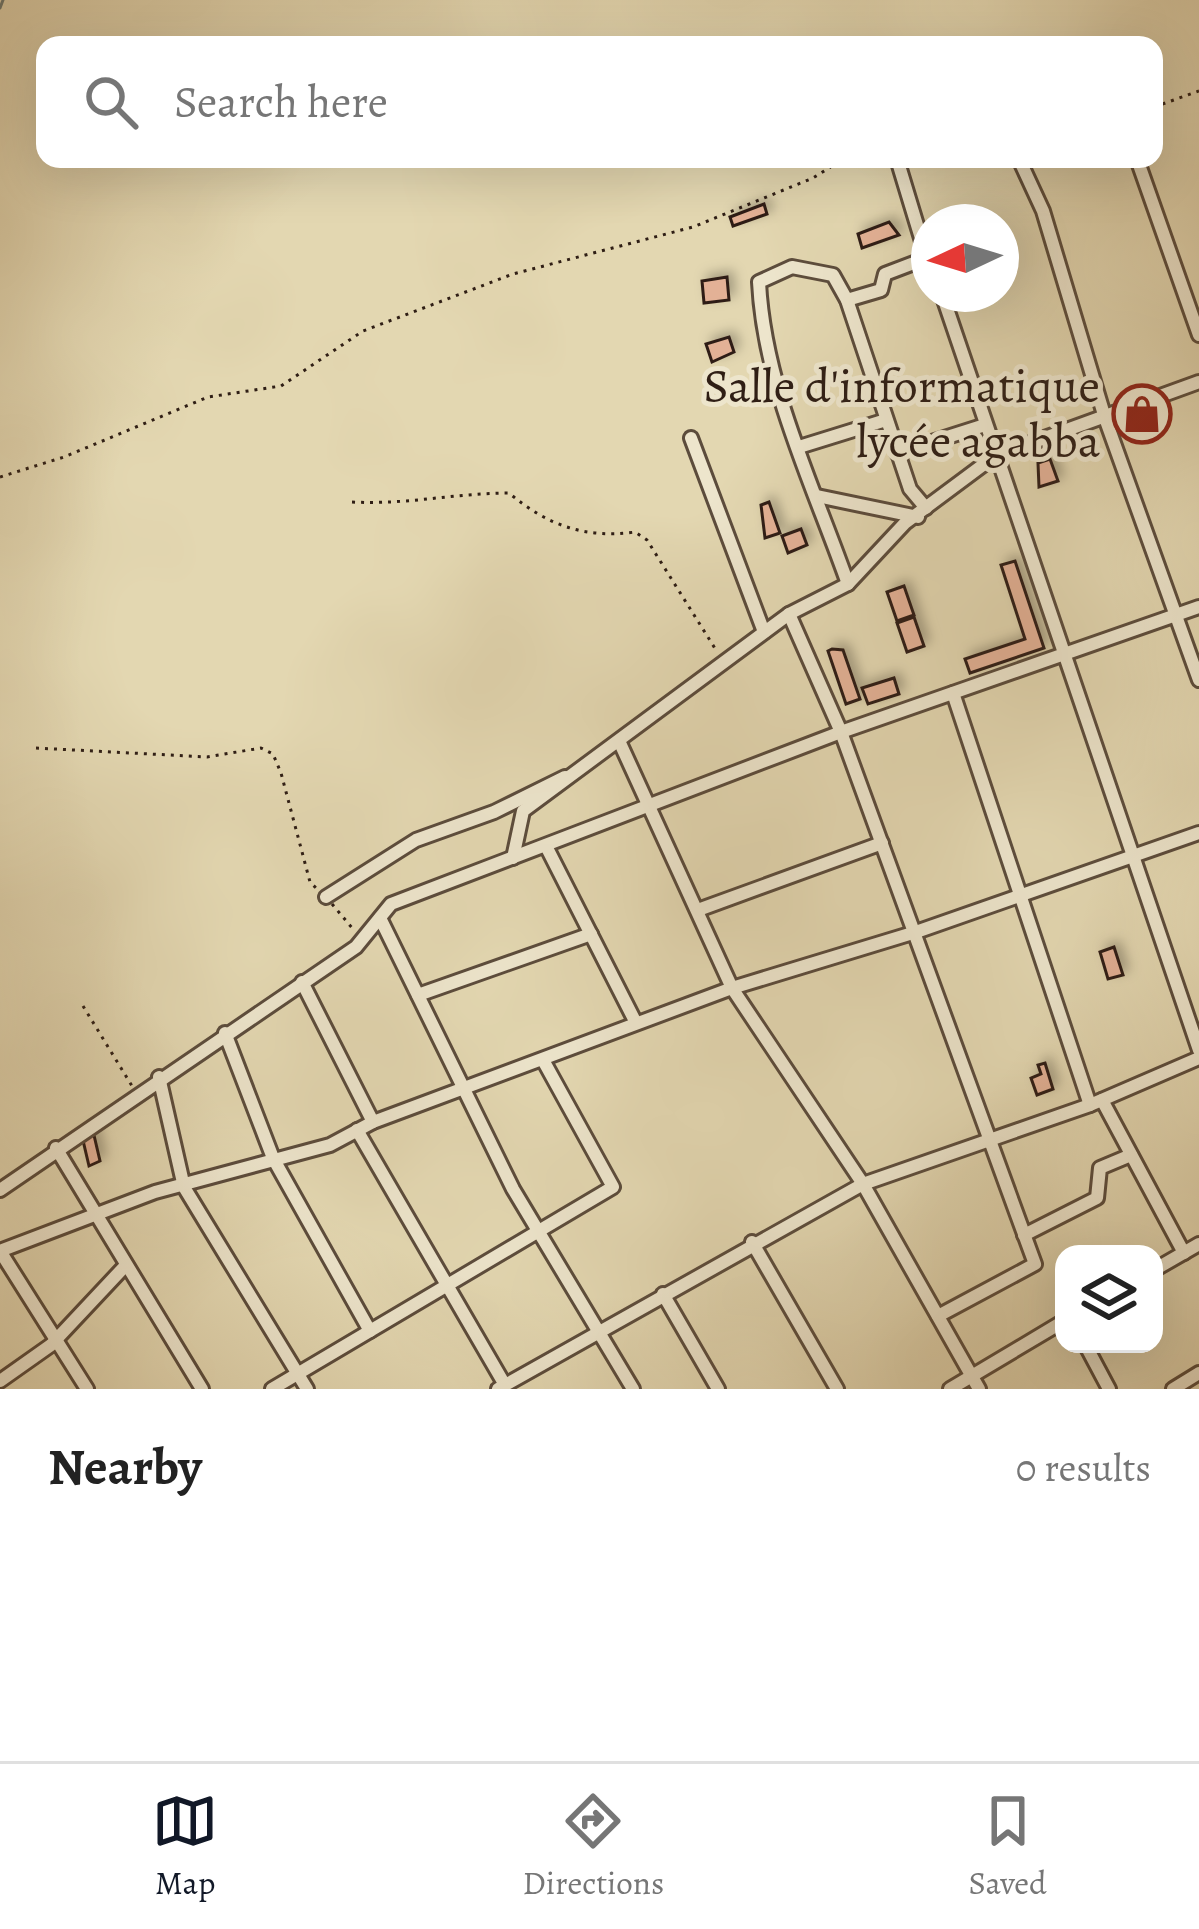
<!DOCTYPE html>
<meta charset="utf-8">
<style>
:root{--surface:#fff;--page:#f2f2f2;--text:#222;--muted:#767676;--line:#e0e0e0;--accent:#111827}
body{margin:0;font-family:Alegreya,serif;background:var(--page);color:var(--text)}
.controls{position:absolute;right:36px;bottom:36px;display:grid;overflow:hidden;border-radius:24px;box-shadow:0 12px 48px #0002}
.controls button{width:108px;height:108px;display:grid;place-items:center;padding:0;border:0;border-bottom:3px solid var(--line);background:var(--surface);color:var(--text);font:60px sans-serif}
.compass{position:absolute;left:911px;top:204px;width:108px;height:108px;border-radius:50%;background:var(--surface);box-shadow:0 12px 48px #0002;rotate:266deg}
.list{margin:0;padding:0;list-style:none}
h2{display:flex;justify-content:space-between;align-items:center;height:156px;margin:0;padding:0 48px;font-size:51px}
h2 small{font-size:39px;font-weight:400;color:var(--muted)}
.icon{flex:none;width:66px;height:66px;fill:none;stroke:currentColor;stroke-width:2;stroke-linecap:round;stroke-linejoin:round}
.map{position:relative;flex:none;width:1199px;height:1389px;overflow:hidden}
.search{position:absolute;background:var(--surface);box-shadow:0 12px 48px #0002;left:36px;right:36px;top:36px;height:132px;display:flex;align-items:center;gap:30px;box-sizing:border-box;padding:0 42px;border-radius:24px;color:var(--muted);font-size:45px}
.sheet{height:372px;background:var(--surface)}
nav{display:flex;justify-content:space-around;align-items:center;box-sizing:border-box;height:168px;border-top:3px solid var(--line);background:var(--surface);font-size:33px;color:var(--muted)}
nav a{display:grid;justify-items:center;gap:6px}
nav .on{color:var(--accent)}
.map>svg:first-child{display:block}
</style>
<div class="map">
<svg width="1199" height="1389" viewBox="0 0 1199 1389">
<defs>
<filter id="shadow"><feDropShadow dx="5.5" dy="-5.5" stdDeviation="6" flood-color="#0004"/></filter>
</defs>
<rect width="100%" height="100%" fill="#e3d7b1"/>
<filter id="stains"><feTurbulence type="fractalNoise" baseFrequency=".00167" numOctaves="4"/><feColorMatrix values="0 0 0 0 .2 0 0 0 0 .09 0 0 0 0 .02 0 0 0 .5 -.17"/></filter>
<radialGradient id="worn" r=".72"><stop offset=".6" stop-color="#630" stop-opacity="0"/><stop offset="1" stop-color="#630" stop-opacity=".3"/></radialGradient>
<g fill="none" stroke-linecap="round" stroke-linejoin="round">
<path stroke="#6d7a74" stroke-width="3" d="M0,8L3,0"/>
</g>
<g fill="#e3b196" stroke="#2f1e15" stroke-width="3" filter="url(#shadow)">
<path d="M764,204L767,214L733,226L730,217Z"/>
<path d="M889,222L899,235L862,248L858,234Z"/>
<path d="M727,277L729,300L704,303L702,281Z"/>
<path d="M729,337L734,352L712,362L706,344Z"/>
<path d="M1050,459L1058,481L1039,487L1038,463Z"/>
<path d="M769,502L780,533L765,538L761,505Z"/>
<path d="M801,529L807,545L788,553L782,536Z"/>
<path d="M1015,561L1044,648L970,673L965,659L1025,639L1001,565Z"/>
<path d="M904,586L914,615L897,621L887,592Z"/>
<path d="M914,617L924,646L907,652L897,623Z"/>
<path d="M832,649L843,650L860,699L846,704L828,651Z"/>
<path d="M894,678L899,694L868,704L862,688Z"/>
<path d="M1114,947L1123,975L1108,979L1100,952Z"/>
<path d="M1045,1063L1053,1089L1037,1095L1031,1078L1041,1074L1038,1065Z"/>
<path d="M93,1131L100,1161L89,1166L82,1136Z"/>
</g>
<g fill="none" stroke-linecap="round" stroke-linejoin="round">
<g stroke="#5c4c3c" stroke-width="18">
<g id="minor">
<path d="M897,159L927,258"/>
<path d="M1019,159L1043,211L1105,418L1199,680"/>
<path d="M1137,159L1199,335"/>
<path d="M942,294L1199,1050"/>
<path d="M847,300L881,290L885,274L927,258L929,262"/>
<path d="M691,438L764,632"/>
<path d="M799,447L886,420"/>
<path d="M897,453L985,425"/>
<path d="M817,496L918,517"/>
<path d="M848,584C814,487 764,386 759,282L792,267L833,275L847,300L910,489L926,508"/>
<path d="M789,614L841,732L1035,1264L938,1316"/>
<path d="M953,693L1090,1105"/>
<path d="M620,743L732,988L863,1184L979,1389"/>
<path d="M546,846L636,1023"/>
<path d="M513,858L523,811L789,614L848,584L905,523L995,456L1199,382"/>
<path d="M326,897L416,840L494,812L565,777"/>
<path d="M698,910L882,843"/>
<path d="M380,918L513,1189L633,1389"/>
<path d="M302,982L373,1122"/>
<path d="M418,995L591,934"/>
<path d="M225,1033L273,1158L370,1331"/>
<path d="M159,1077L184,1187L307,1389"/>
<path d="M1102,1100L1184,1253"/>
<path d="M357,1130L505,1385"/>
<path d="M56,1148L202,1389"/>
<path d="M0,1190L356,947L391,904L841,732L1199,607"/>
<path d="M1024,1235L1097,1198L1100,1168L1131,1155"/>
<path d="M752,1242L837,1389"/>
<path d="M0,1251L155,1192L330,1145L373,1122L732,988L916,932L1199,833"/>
<path d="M0,1251L87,1389"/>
<path d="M1154,1270L1199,1244"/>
<path d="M663,1294L718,1389"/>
<path d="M1085,1344L1109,1389"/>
<path d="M0,1381L51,1345L126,1265"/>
<path d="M272,1389L613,1187L543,1060"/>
<path d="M498,1389L863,1184L1090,1105L1199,1058"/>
<path d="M950,1389L1064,1321"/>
<path d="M1173,1389L1199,1373"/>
</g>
</g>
<g stroke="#2f1e15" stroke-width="3" stroke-dasharray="3 6" stroke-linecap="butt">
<path d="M1154,107L1199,91"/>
<path d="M0,477L64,457L208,397L281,386L363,331L513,274L693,227L813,178L843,159"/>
<path d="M352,502C407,505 455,493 509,493C547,525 585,539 635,532L647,540L716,650"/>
<path d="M36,748L207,757L261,748L273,754L281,773L310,882L317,889"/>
<path d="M332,904L353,929"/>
<path d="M83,1006L132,1086"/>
</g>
<use href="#minor" stroke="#ede5cc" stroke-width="12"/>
</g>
<defs>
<g id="shop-ring" transform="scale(3)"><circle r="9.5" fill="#ede5cc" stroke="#8f2418" stroke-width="1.5"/><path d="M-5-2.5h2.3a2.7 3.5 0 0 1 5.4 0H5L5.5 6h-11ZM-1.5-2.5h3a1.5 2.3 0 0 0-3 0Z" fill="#8f2418"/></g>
</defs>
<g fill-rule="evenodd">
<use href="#shop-ring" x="1142" y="414"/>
</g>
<g text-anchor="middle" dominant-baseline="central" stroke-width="10" stroke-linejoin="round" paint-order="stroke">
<g font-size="48" fill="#2f1e15" stroke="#ede5cc" text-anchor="end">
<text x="1100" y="386">Salle d'informatique<tspan x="1100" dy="55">lycée agabba</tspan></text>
</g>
</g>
<rect width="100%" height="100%" filter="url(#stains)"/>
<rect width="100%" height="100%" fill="url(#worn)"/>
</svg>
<div class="controls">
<button><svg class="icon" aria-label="layers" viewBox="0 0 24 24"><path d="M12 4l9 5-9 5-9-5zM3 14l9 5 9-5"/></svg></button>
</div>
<svg class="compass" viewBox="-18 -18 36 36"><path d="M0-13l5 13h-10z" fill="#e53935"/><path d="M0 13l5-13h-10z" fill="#767676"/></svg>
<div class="search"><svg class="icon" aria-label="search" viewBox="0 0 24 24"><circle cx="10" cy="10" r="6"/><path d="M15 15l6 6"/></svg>Search here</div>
</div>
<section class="sheet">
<h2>Nearby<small>0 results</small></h2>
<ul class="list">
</ul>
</section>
<nav>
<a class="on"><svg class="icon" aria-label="map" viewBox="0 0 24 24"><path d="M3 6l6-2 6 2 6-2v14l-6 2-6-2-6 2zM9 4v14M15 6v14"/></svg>Map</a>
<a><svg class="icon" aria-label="directions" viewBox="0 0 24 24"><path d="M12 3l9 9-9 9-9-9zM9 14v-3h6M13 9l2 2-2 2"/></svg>Directions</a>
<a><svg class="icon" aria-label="saved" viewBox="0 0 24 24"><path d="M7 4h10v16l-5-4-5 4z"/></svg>Saved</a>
</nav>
